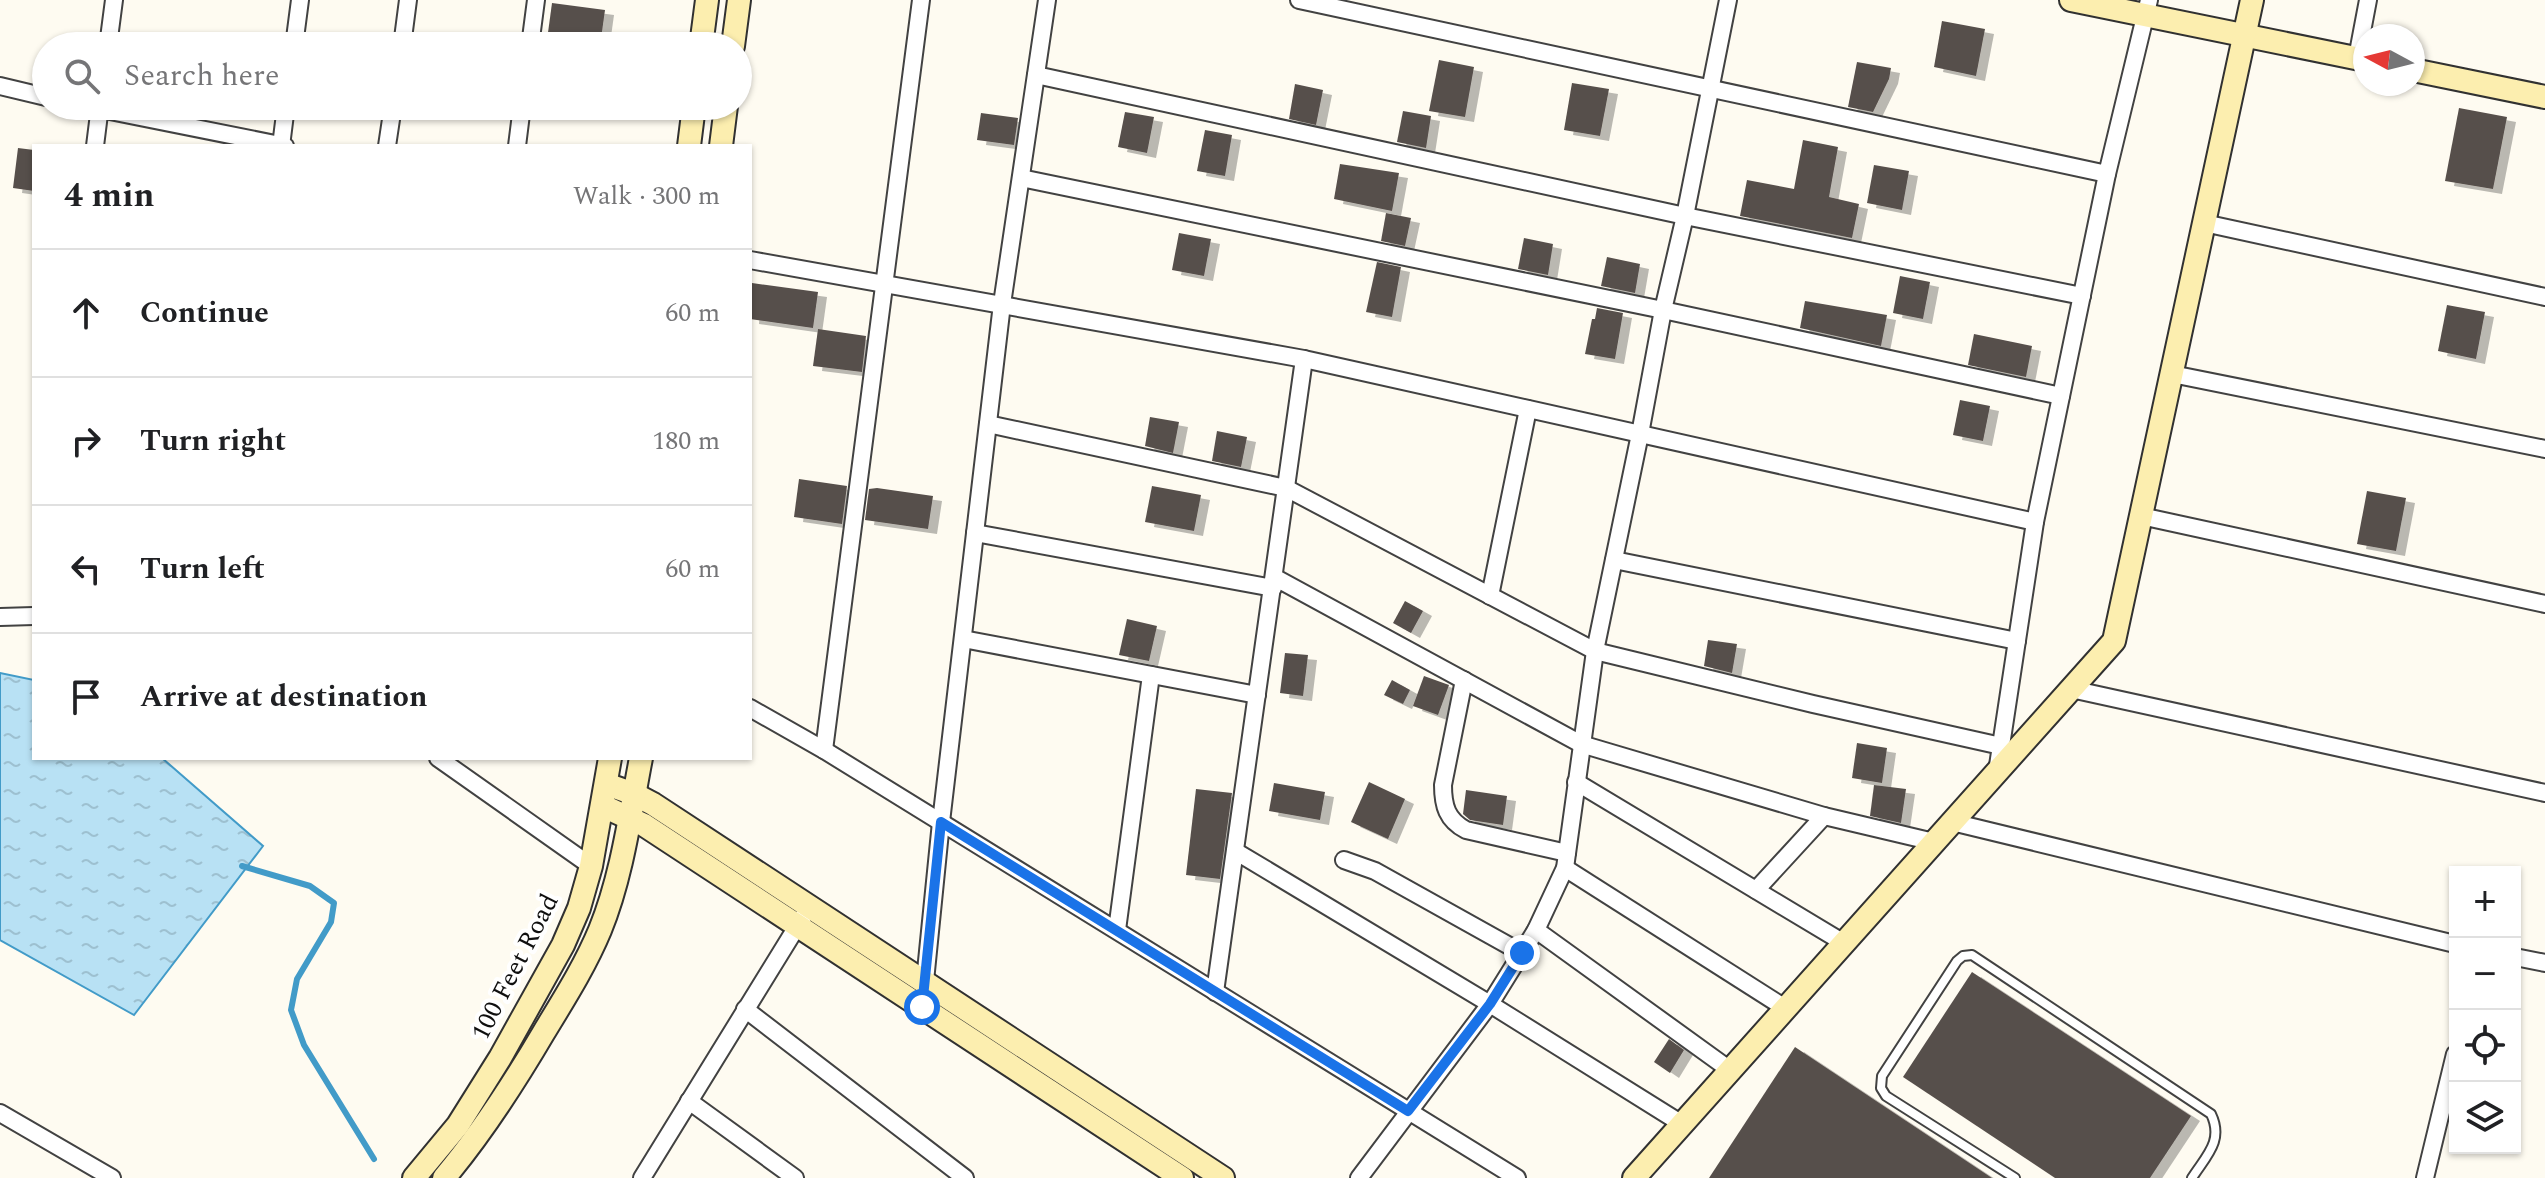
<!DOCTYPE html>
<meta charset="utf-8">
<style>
:root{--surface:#fff;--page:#f6f6f6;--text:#202124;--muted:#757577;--line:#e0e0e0}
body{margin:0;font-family:Spectral,serif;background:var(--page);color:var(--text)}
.controls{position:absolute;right:24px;bottom:24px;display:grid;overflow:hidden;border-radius:0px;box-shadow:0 2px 6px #0004}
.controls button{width:72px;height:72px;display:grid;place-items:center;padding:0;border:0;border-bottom:2px solid var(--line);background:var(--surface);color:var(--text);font:40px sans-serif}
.compass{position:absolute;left:2353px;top:24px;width:72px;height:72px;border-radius:50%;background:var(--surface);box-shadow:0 2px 6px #0004;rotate:277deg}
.stop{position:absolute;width:24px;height:24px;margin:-18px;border:6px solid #1a73e8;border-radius:50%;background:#fff}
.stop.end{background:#1a73e8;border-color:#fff;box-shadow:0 2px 8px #0008}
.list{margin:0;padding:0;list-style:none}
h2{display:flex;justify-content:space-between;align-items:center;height:104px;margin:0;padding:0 32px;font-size:34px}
h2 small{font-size:26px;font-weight:400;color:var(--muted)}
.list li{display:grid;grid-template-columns:52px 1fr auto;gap:24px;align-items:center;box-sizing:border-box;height:128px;padding:0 32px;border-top:2px solid var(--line)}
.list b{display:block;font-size:30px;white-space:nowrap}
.list em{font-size:26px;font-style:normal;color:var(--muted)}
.icon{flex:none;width:44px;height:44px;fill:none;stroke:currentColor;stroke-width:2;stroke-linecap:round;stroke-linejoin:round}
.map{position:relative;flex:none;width:2545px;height:1178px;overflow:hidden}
.search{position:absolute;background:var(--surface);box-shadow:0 2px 6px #0004;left:32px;top:32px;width:720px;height:88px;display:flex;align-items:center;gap:20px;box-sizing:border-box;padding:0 28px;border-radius:44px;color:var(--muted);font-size:30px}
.panel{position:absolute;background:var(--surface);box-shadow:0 2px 6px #0004;left:32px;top:144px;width:720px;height:616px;border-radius:0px}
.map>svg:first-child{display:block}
</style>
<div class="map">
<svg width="2545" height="1178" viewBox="0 0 2545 1178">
<defs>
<pattern id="water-ripples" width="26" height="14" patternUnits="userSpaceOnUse" patternTransform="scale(2)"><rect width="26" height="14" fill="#b8e1f4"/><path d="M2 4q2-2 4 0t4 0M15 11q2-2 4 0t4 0" fill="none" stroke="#9dc0d0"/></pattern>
<filter id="shadow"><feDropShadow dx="9" dy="5" stdDeviation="0" flood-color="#0004"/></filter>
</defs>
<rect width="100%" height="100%" fill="#fefbf1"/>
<path fill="url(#water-ripples)" stroke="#429bc8" stroke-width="2" d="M0,673L34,680V758H162L263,846L134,1015L0,940Z"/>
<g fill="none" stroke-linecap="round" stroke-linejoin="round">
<path stroke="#429bc8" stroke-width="6" d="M242,866L310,886L334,903L331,922L297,979L291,1010L304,1045L374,1159"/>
</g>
<g fill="#574f4b" filter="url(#shadow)">
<path d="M552,3L605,10L600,46L547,40Z"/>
<path d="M1942,21L1985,29L1976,76L1934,67Z"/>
<path d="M1439,60L1474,67L1465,117L1429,111Z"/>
<path d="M1857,62L1891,68L1889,79L1873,112L1848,107Z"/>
<path d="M1572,83L1609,89L1600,136L1564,130Z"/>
<path d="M1295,84L1323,90L1316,125L1289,119Z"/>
<path d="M2459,108L2507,117L2493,189L2445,181Z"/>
<path d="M1403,111L1431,116L1426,148L1397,142Z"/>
<path d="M1125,112L1154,117L1147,153L1118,147Z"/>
<path d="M981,113L1018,118L1014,145L977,140Z"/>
<path d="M1205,130L1232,135L1225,176L1197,171Z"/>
<path d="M1803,140L1838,147L1829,197L1859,204L1852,238L1740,216L1747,180L1794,189Z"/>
<path d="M18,148L34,150V191L13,188Z"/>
<path d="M1340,164L1399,173L1392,211L1334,199Z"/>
<path d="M1874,165L1909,171L1902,210L1867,203Z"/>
<path d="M1386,213L1411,218L1405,246L1381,241Z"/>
<path d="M1179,233L1211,239L1204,276L1172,270Z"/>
<path d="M1524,238L1553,244L1548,275L1518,269Z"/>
<path d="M1607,257L1640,264L1635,293L1601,286Z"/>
<path d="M1377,262L1401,267L1392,317L1366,312Z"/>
<path d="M1900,276L1930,282L1923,319L1893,313Z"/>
<path d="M752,283L818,292L813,328L750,319Z"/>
<path d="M1805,301L1887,315L1881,346L1800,328Z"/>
<path d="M2447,305L2485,312L2476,359L2438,351Z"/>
<path d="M1597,308L1623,313L1615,359L1585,354L1592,319H1595Z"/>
<path d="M818,329L866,336L862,372L813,366Z"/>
<path d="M1974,334L2032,346L2026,377L1968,365Z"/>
<path d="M1960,400L1990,406L1983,441L1953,435Z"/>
<path d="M1150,417L1179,422L1173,453L1145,446Z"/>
<path d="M1217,431L1247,437L1241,467L1212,461Z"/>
<path d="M799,479L847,486L842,524L794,517Z"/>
<path d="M1152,486L1201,495L1194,531L1145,522Z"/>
<path d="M877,488L933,496L928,529L865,520L869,489Z"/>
<path d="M2367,491L2406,498L2396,551L2357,544Z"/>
<path d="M1405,601L1423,611L1411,633L1393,623Z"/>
<path d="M1127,619L1157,626L1149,661L1119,655Z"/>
<path d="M1708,640L1737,644L1732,673L1704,666Z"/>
<path d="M1285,653L1308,655L1303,696L1280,693Z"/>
<path d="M1424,676L1449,685L1438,715L1413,706Z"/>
<path d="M1392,680L1410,690L1403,704L1384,695Z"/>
<path d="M1857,743L1887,748L1882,783L1852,778Z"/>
<path d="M1369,782L1405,799L1388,839L1351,822Z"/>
<path d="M1274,783L1325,792L1320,820L1269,811Z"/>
<path d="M1874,785L1906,789L1901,823L1870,816Z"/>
<path d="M1196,789L1232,793L1220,879L1186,875Z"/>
<path d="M1466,790L1507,796L1503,825L1470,820L1463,814Z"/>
<path d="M1972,972L2191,1116L2150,1178H2055L1903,1077Z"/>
<path d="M1669,1039L1684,1050L1670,1073L1654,1062Z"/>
<path d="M1795,1047L1992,1178H1709Z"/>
</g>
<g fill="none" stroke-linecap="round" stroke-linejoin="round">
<g stroke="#424242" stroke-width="12">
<path id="lane" d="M2015,1178L1886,1096L1881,1088L1882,1076L1957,961L1963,956L1972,955L2211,1114C2224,1141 2206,1156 2192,1178"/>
</g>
<g stroke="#424242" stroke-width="20">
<g id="street">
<path d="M1299,0L2107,174"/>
<path d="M108,46L114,0"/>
<path d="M294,46L300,0"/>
<path d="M402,46L408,0"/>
<path d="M530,46L536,0"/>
<path d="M2357,58L2368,0"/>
<path d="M1036,75L1685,216L2082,296"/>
<path d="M0,86L46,97"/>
<path d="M85,106L285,146"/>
<path d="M95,146L100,106"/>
<path d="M281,146L286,106"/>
<path d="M387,146L393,106"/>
<path d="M517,146L522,106"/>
<path d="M1021,178L1663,310L2061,396"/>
<path d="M2204,223L2545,297"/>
<path d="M750,260L1304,359L2035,522L1997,772"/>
<path d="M2172,374L2545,449"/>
<path d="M988,424L1286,488L1595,651L1813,704L2001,746"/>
<path d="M2141,516L2545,604"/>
<path d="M2035,522L2107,174L2149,0"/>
<path d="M975,533L1273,588"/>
<path d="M1614,560L2017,641"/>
<path d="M1274,577L1581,744L1824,816L1934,842"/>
<path d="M1490,596L1528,409"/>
<path d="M0,617L34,616"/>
<path d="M963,639L1257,695"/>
<path d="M1464,680L1443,785C1443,806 1447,820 1466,830L1567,853"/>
<path d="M2071,689L2545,793"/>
<path d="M750,708L824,750L1517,1178"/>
<path d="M824,750L921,0"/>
<path d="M438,758L591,866"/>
<path d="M1576,782L1844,943"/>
<path d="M1952,822L2455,944"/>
<path d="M1235,851L1490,1004L1682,1124"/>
<path d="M1344,860L1375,871L1522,953"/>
<path d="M1565,868L1785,1008"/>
<path d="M1756,890L1824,816"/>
<path d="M1117,930L1151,675"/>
<path d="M1536,930L1730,1070"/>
<path d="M2515,957L2545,963"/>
<path d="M924,991L941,822L1002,304L1047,0"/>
<path d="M1215,992L1304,359"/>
<path d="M745,1009L965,1178"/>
<path d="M689,1101L795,1178"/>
<path d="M0,1113L112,1178"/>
<path d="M642,1178L809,907"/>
<path d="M1359,1178L1490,1004L1536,930L1565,868L1595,651L1640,434L1663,310L1685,216L1728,0"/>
<path d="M2425,1178L2455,1054"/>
</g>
</g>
<g stroke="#313131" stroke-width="26">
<g id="secondary">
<path d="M2071,0L2365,60"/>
<path d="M701,46L707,0"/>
<path d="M733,46L739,0"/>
<path d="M2413,70L2545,97"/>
<path d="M689,146L694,106"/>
<path d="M721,146L726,106"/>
<path d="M606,784L634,794L653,804L1223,1178"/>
<path d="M603,806L644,825L1182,1178"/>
<path d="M414,1178L458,1125L500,1058L563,945L579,908L591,866L610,758"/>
<path d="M444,1178C482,1133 514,1083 544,1032C564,999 585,966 600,930C622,876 630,815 641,758"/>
<path d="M1634,1178L2114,641L2252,0"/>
</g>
</g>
<use href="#lane" stroke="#fff" stroke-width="8"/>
<use href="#street" stroke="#fff" stroke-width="16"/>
<use href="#secondary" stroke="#fceeaf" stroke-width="22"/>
</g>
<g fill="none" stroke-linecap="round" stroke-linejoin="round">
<path stroke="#1a73e8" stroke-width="10" d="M922,1007L941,822L1408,1111L1490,1004L1522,953"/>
</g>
<g text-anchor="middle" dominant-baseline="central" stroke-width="8" stroke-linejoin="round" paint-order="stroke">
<g font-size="26" fill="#0f0f0f" stroke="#fff">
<text transform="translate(515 967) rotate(-63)">100 Feet Road</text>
</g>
</g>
</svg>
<div class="controls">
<button>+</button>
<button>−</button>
<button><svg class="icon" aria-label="locate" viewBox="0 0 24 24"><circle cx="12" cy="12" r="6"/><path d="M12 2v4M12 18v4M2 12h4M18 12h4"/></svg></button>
<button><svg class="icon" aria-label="layers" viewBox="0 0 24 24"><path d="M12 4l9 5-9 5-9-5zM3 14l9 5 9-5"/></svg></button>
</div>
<svg class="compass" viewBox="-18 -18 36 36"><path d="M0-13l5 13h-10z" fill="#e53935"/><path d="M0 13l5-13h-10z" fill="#757577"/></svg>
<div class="stop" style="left:922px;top:1007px"></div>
<div class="stop end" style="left:1522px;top:953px"></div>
<div class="search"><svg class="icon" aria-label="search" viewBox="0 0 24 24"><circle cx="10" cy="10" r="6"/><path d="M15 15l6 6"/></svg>Search here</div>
<section class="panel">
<h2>4 min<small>Walk · 300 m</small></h2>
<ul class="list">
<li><svg class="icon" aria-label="ahead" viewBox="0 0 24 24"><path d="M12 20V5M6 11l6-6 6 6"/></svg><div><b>Continue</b></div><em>60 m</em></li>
<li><svg class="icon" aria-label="right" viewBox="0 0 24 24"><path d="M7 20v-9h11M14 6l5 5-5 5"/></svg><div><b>Turn right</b></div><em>180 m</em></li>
<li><svg class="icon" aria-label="left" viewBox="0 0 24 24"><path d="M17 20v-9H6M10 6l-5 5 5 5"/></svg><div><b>Turn left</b></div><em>60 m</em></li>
<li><svg class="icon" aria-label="arrive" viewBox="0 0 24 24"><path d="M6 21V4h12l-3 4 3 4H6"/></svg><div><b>Arrive at destination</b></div></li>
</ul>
</section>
</div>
